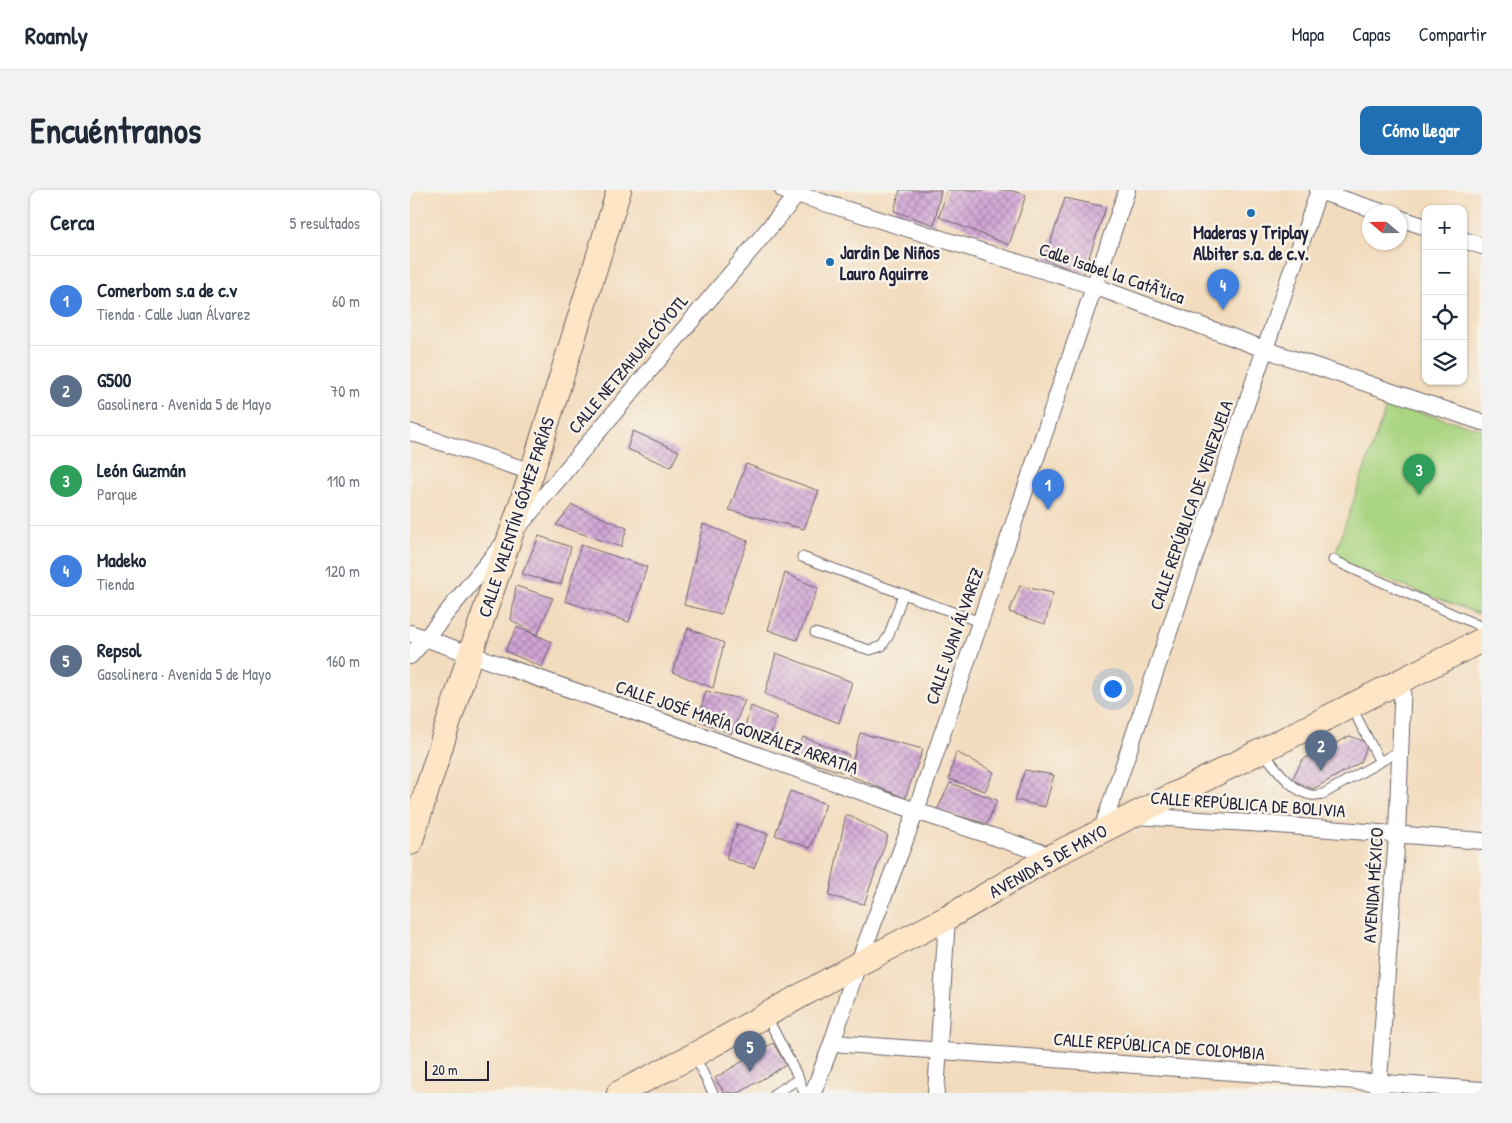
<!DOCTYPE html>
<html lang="es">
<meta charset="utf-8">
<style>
:root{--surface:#fff;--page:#f2f2f3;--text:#1f2937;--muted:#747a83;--line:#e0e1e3;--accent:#1f6fb2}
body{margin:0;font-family:"Patrick Hand",sans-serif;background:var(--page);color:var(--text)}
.controls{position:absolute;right:15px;top:15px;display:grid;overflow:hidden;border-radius:10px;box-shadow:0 1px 4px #0004}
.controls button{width:45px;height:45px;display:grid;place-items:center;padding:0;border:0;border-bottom:1px solid var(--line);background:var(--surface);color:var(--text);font:25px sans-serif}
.compass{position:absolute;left:952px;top:15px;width:45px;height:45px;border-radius:50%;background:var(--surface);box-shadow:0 1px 4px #0004;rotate:290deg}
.scale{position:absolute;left:15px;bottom:12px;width:64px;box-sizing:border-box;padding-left:5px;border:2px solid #22223b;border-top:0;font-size:14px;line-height:18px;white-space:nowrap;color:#22223b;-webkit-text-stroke:4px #f7f3e8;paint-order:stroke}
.you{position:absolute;left:702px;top:498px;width:18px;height:18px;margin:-12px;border:4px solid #fff;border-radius:50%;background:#1a73e8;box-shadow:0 0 0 8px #1a73e833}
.badge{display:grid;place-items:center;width:32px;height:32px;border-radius:50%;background:var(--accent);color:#fff;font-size:16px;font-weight:700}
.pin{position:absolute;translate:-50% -41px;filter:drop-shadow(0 1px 2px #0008)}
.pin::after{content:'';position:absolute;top:26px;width:18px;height:15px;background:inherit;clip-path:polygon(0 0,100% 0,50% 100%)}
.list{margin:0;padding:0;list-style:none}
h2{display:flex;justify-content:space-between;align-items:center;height:65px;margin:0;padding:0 20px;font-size:21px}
h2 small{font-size:16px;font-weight:400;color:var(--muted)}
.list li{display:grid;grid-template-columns:32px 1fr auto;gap:15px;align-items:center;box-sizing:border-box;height:90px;padding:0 20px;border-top:1px solid var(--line)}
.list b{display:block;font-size:19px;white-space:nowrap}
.list p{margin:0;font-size:16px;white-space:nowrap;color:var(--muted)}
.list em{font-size:16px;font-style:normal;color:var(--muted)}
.icon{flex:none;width:28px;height:28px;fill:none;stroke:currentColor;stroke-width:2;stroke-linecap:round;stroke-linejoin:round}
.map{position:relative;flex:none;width:1072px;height:903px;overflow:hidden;border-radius:10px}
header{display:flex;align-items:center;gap:30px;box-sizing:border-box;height:70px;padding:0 25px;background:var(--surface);border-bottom:1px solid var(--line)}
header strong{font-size:24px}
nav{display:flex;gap:28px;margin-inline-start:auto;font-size:18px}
.intro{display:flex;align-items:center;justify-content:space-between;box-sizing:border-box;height:120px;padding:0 30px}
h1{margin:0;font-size:35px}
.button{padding:12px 22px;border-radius:10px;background:var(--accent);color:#fff;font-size:18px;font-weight:700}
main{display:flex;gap:30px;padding:0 30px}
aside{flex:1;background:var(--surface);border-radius:10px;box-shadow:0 1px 4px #0004}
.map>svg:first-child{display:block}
</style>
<header>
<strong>Roamly</strong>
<nav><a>Mapa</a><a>Capas</a><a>Compartir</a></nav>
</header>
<div class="intro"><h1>Encuéntranos</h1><a class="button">Cómo llegar</a></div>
<main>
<aside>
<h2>Cerca<small>5 resultados</small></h2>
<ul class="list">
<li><span class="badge" style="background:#3f7fe0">1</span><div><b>Comerbom s.a de c.v</b><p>Tienda · Calle Juan Álvarez</p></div><em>60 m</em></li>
<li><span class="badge" style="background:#5c6f8a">2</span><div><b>G500</b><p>Gasolinera · Avenida 5 de Mayo</p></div><em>70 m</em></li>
<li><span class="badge" style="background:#2e9e5b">3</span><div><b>León Guzmán</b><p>Parque</p></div><em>110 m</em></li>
<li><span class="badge" style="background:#3f7fe0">4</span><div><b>Madeko</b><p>Tienda</p></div><em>120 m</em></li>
<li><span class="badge" style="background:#5c6f8a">5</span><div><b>Repsol</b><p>Gasolinera · Avenida 5 de Mayo</p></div><em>160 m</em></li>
</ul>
</aside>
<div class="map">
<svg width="1072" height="903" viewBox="0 0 1072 903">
<defs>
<pattern id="building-cross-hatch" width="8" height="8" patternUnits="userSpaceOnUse" patternTransform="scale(1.25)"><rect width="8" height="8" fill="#d1a4d5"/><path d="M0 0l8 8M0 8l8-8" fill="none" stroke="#a985ae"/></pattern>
</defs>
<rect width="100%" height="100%" fill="#f7f3e8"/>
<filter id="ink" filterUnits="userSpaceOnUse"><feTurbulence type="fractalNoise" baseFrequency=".02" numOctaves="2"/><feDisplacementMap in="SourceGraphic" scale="10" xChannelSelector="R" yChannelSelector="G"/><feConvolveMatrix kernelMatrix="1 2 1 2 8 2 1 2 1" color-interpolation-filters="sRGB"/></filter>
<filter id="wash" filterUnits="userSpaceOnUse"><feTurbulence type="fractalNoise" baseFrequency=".0096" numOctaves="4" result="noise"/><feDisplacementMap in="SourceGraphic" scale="20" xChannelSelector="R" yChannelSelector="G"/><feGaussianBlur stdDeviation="1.12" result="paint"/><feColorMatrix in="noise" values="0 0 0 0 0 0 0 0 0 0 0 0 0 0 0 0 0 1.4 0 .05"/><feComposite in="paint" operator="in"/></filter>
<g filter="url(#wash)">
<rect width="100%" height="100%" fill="#f3dcbe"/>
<path fill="#aad582" stroke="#667c5e" d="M977,214L1072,239V425L923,370Z"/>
<g id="blocks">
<g fill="url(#building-cross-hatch)">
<path d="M490,0H531L524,35L484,21Z"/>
<path d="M537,0H600L616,5L599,55L529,27Z"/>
<path d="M655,8L696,17L673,85L635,69Z"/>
<path d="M223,241L269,261L261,277L217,259Z"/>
<path d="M336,274L409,301L394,339L319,320Z"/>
<path d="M162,315L217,338L211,357L146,335Z"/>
<path d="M293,334L338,351L311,424L274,415Z"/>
<path d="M129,346L161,357L151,395L112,384Z"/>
<path d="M171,355L237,377L219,432L155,411Z"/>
<path d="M375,383L408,398L387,450L358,440Z"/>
<path d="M106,396L143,408L127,445L101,430Z"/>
<path d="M610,396L643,403L635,434L599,422Z"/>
<path d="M107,437L142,452L132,477L95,461Z"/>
<path d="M278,438L314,453L303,498L262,482Z"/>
<path d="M366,463L442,492L429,533L355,504Z"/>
<path d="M296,501L335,510L321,544L288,530Z"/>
<path d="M341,516L367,527L357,553L332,546Z"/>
<path d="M450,543L513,559L495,608L439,585Z"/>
<path d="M940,546L958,553L951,572L903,599L882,590L892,570Z"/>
<path d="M393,547L439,565L432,582L385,568Z"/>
<path d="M546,562L584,582L575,601L539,589Z"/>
<path d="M615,580L644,585L635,617L605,610Z"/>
<path d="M540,593L587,610L577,634L527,620Z"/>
<path d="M380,601L416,614L400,658L365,645Z"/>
<path d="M436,624L478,646L454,714L419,706Z"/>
<path d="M327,634L358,644L344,678L316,669Z"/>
<path d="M363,853L376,875L329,903H314L305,888Z"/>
</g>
</g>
</g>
<g filter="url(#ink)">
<use href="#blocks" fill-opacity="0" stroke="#6b6369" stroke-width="1"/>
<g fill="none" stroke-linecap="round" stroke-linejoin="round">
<g stroke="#6b6369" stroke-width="11">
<g id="lane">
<path d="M392,367L570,432"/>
<path d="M923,370L1072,437"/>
<path d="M405,443L460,460L472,456L479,445L493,404"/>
<path d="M941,516L970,572"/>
<path d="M852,561C864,575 883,603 901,605C905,606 909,604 913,604L991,560"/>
<path d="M356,825L389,889L394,903"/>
<path d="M284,865L303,903"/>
<path d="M365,903L389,889"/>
</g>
</g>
<g stroke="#6b6369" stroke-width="18">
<g id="street">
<path d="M373,0L684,96L854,159L1072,232"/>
<path d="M908,1L972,22"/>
<path d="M989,28L1016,37"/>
<path d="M1053,50L1072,56"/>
<path d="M0,242L122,282"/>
<path d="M109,336L391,0"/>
<path d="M0,443L506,621L642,666"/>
<path d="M0,466L16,448L93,354"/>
<path d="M725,626L855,634L1072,651"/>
<path d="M691,642L909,0"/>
<path d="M422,853L1072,900"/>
<path d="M403,903L422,853L448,774L506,621L717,0"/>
<path d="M526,903L537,728"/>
<path d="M968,903L987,645L993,489"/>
</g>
</g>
<g stroke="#6b6369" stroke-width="26">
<g id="secondary">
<path d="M0,653L60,465L122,282L209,0"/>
<path d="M209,903L284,865L448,774L537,728L642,666L1072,450"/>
</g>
</g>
<use href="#lane" stroke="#fff" stroke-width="9"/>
<use href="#street" stroke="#fff" stroke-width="16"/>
<use href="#secondary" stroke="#fde5c5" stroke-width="24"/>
</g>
</g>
<g fill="#1f6fb2" stroke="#f7f3e8" stroke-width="2">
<circle cx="841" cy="23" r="5"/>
<circle cx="420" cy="72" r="5"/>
</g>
<g text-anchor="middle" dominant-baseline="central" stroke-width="5" stroke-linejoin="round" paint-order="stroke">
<g font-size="18" font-weight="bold" fill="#22223b" stroke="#f7f3e8">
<text x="841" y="42">Maderas y Triplay<tspan x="841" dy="21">Albiter s.a. de c.v.</tspan></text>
<text x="430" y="62" text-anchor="start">Jardin De Niños<tspan x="430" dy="21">Lauro Aguirre</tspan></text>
</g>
<g font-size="18" fill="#22223b" stroke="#f7f3e8">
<text transform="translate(702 83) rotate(19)">Calle Isabel la CatÃ³lica</text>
<text transform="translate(218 174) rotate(-50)">CALLE NETZAHUALCÓYOTL</text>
<text transform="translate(781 315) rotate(-71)">CALLE REPÚBLICA DE VENEZUELA</text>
<text transform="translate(106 327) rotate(-72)">CALLE VALENTÍN GÓMEZ FARÍAS</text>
<text transform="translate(544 446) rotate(-71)">CALLE JUAN ÁLVAREZ</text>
<text transform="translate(327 537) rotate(19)">CALLE JOSÉ MARÍA GONZÁLEZ ARRATIA</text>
<text transform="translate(838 614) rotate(4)">CALLE REPÚBLICA DE BOLIVIA</text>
<text transform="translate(638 671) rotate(-29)">AVENIDA 5 DE MAYO</text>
<text transform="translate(963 695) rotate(-86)">AVENIDA MÉXICO</text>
<text transform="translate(749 856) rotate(4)">CALLE REPÚBLICA DE COLOMBIA</text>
</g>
</g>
</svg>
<div class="controls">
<button>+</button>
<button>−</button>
<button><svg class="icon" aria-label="locate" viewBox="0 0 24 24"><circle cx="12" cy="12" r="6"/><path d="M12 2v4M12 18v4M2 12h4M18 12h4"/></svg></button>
<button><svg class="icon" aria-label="layers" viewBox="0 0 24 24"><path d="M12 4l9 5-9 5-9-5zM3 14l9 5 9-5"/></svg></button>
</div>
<svg class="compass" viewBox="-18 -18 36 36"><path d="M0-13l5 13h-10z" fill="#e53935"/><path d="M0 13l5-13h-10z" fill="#747a83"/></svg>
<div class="scale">20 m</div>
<div class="you"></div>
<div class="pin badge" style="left:638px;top:320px;background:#3f7fe0">1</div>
<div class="pin badge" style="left:911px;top:581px;background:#5c6f8a">2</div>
<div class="pin badge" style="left:1009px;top:305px;background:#2e9e5b">3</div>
<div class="pin badge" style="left:813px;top:120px;background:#3f7fe0">4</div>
<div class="pin badge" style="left:340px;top:882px;background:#5c6f8a">5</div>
</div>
</main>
